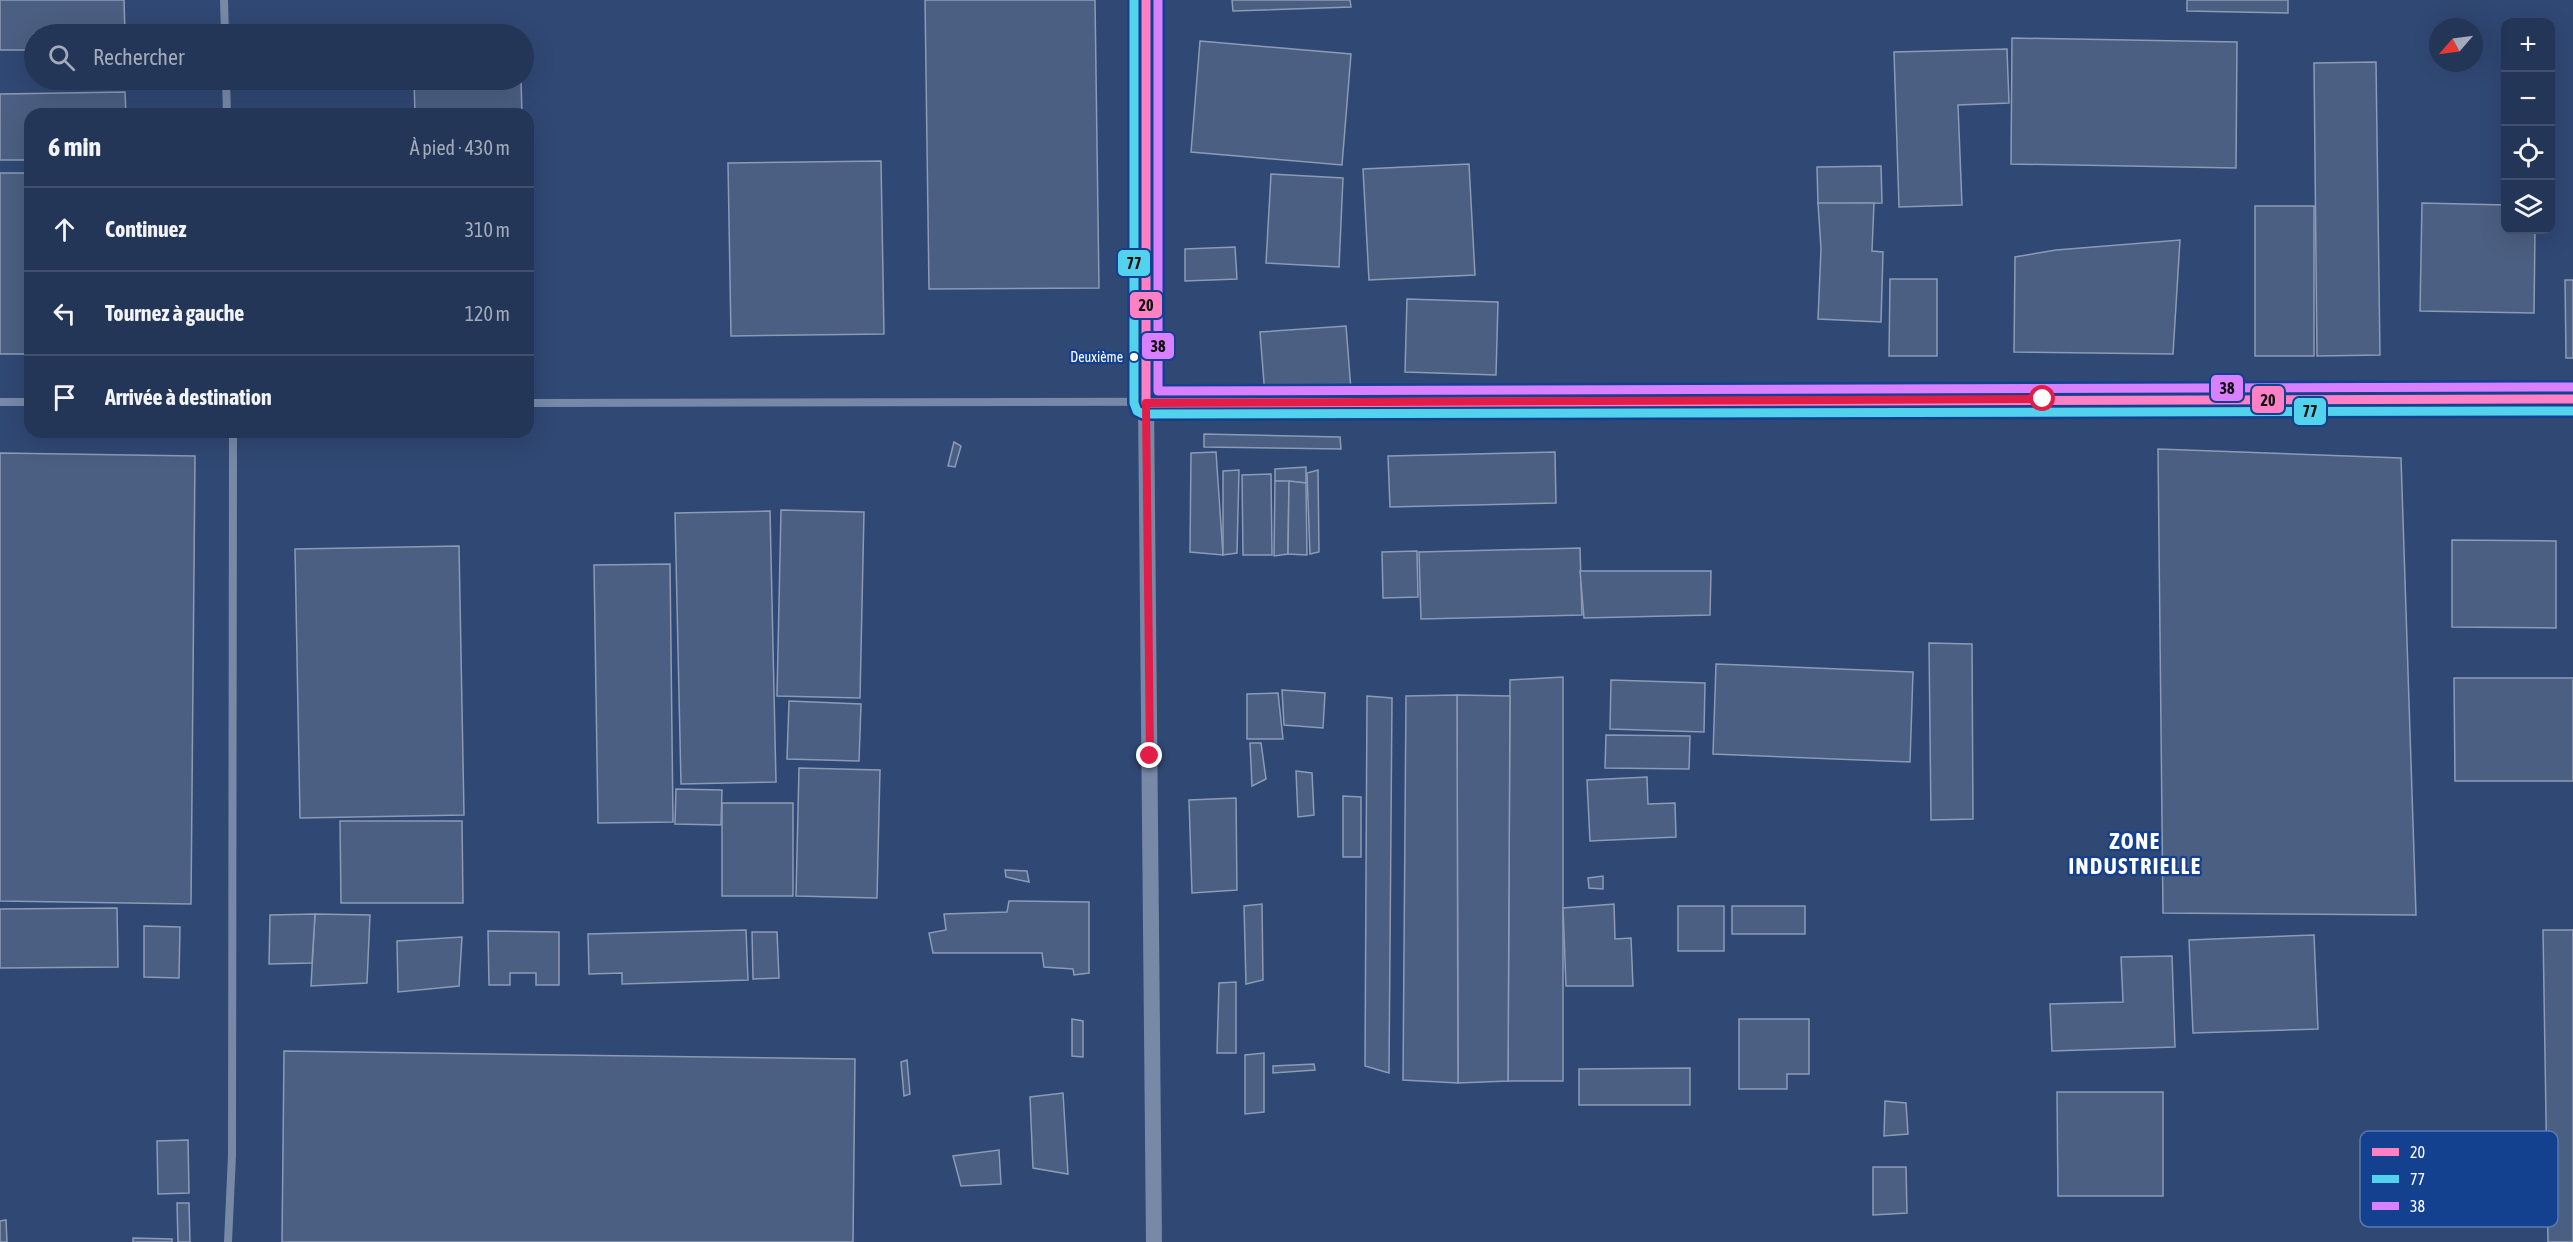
<!DOCTYPE html>
<html lang="fr">
<meta charset="utf-8">
<style>
:root{--surface:#243657;--page:#2c3e5d;--text:#f1f3f6;--muted:#a3abba;--line:#41506d}
body{margin:0;font-family:"Asap Condensed",sans-serif;background:var(--page);color:var(--text)}
.controls{position:absolute;right:18px;top:18px;display:grid;overflow:hidden;border-radius:12px;box-shadow:0 6px 24px #0002}
.controls button{width:54px;height:54px;display:grid;place-items:center;padding:0;border:0;border-bottom:2px solid var(--line);background:var(--surface);color:var(--text);font:30px sans-serif}
.compass{position:absolute;left:2429px;top:18px;width:54px;height:54px;border-radius:50%;background:var(--surface);box-shadow:0 6px 24px #0002;rotate:242deg}
.stop{position:absolute;width:18px;height:18px;margin:-14px;border:4px solid #e11d48;border-radius:50%;background:#fff}
.stop.end{background:#e11d48;border-color:#fff;box-shadow:0 2px 6px #0008}
.list{margin:0;padding:0;list-style:none}
h2{display:flex;justify-content:space-between;align-items:center;height:78px;margin:0;padding:0 24px;font-size:26px}
h2 small{font-size:20px;font-weight:400;color:var(--muted)}
.list li{display:grid;grid-template-columns:39px 1fr auto;gap:18px;align-items:center;box-sizing:border-box;height:84px;padding:0 24px;border-top:2px solid var(--line)}
.list b{display:block;font-size:22px;white-space:nowrap}
.list em{font-size:20px;font-style:normal;color:var(--muted)}
.icon{flex:none;width:33px;height:33px;fill:none;stroke:currentColor;stroke-width:2;stroke-linecap:round;stroke-linejoin:round}
.map{position:relative;flex:none;width:2573px;height:1242px;overflow:hidden}
.search{position:absolute;background:var(--surface);box-shadow:0 6px 24px #0002;left:24px;top:24px;width:510px;height:66px;display:flex;align-items:center;gap:15px;box-sizing:border-box;padding:0 21px;border-radius:33px;color:var(--muted);font-size:22px}
.panel{position:absolute;background:var(--surface);box-shadow:0 6px 24px #0002;left:24px;top:108px;width:510px;height:330px;border-radius:18px}
.map>svg:first-child{display:block}
</style>
<div class="map">
<svg width="2573" height="1242" viewBox="0 0 2573 1242">
<rect width="100%" height="100%" fill="#304874"/>
<g fill="#4b5f82" stroke="#8c9bb5" stroke-width="1.5">
<path d="M0,0H124L125,34H34V50H0Z"/>
<path d="M925,0H1095L1099,288L929,289Z"/>
<path d="M1232,0H1350L1351,7L1233,11Z"/>
<path d="M2187,0H2288V13L2187,11Z"/>
<path d="M2012,38L2237,42L2236,168L2011,164Z"/>
<path d="M1200,41L1351,54L1342,165L1191,152Z"/>
<path d="M2007,49L2009,103L1958,105L1962,205L1899,207L1894,52Z"/>
<path d="M2376,62L2380,355L2317,356L2314,63Z"/>
<path d="M414,80H521L522,114H415Z"/>
<path d="M125,92L126,114H30V160H0V94Z"/>
<path d="M397,111V114H331L332,112Z"/>
<path d="M881,161L884,334L731,336L728,163Z"/>
<path d="M1469,164L1475,275L1369,280L1363,169Z"/>
<path d="M1881,166L1882,203L1818,204L1817,167Z"/>
<rect x="0" y="173" width="30" height="181"/>
<path d="M1271,174L1343,178L1339,267L1266,263Z"/>
<path d="M1818,203H1874L1872,251L1883,252L1881,322L1818,319L1821,249Z"/>
<path d="M2422,203L2506,205V230H2535L2534,313L2420,311Z"/>
<rect x="2255" y="206" width="59" height="150"/>
<path d="M2180,240L2173,354L2014,352L2015,257L2056,250Z"/>
<path d="M1235,247L1237,279L1185,281V249Z"/>
<path d="M1890,279H1937V356H1889Z"/>
<path d="M2565,280H2573V358H2566Z"/>
<path d="M1407,299L1498,302L1496,375L1405,372Z"/>
<path d="M1346,326L1351,390L1265,396L1260,332Z"/>
<path d="M1204,434L1340,437L1341,449L1204,447Z"/>
<path d="M954,442L961,446L955,467L948,466Z"/>
<path d="M2158,449L2401,458L2416,915L2163,913Z"/>
<path d="M1216,452L1223,555L1190,552L1191,453Z"/>
<path d="M1555,452L1556,503L1390,507L1388,456Z"/>
<path d="M0,453L195,456L191,904L0,901Z"/>
<path d="M1306,467V483L1275,481V469Z"/>
<path d="M1239,470L1237,553L1223,555V471Z"/>
<path d="M1318,470L1319,552L1310,554L1307,473Z"/>
<path d="M1271,474L1272,555H1243L1242,475Z"/>
<path d="M1275,481H1289L1288,554L1274,556Z"/>
<path d="M1289,481L1306,483L1307,555L1288,554Z"/>
<path d="M781,510L864,512L860,698L777,696Z"/>
<path d="M770,511L776,782L681,784L675,513Z"/>
<path d="M2452,540L2556,541V628L2452,627Z"/>
<path d="M459,546L464,815L300,818L295,549Z"/>
<path d="M1580,548L1582,615L1421,619L1419,552Z"/>
<path d="M1417,551L1418,597L1383,598L1382,552Z"/>
<path d="M670,564L673,822L598,823L594,565Z"/>
<path d="M1580,571H1711L1710,615L1584,618Z"/>
<path d="M1929,643L1972,644L1973,819L1931,820Z"/>
<path d="M1716,664L1913,672L1910,762L1713,754Z"/>
<path d="M1563,677V1081H1508L1510,680Z"/>
<path d="M2454,678H2573V781H2455Z"/>
<path d="M1611,680L1705,683L1704,732L1610,729Z"/>
<path d="M1282,690L1325,693L1323,728L1284,725Z"/>
<path d="M1278,693L1283,739H1247V694Z"/>
<path d="M1457,695L1510,696L1508,1081L1458,1083Z"/>
<path d="M1457,695L1458,1083L1403,1080L1406,696Z"/>
<path d="M1367,696L1392,698L1389,1073L1365,1066Z"/>
<path d="M789,701L861,704L859,761L787,759Z"/>
<path d="M1606,735L1690,736L1689,769L1605,768Z"/>
<path d="M1250,743H1261L1266,779L1252,786Z"/>
<path d="M799,768L880,770L877,898L796,896Z"/>
<path d="M1296,771L1312,773L1314,815L1298,817Z"/>
<path d="M1647,777L1648,804L1675,803L1676,837L1590,841L1587,780Z"/>
<path d="M676,789L722,790L721,825L675,824Z"/>
<path d="M1343,796L1361,797V857H1343Z"/>
<path d="M1236,798L1237,890L1192,893L1189,800Z"/>
<rect x="722" y="803" width="71" height="93"/>
<path d="M340,821H462L463,903H341Z"/>
<path d="M1005,870L1027,871L1029,882L1006,877Z"/>
<path d="M1603,876V889L1589,888L1588,878Z"/>
<path d="M1009,901L1089,902V973L1074,975L1073,969L1044,967L1042,953H933L929,933L946,930L944,914L1007,912Z"/>
<path d="M1262,904L1263,980L1246,984L1244,906Z"/>
<path d="M1614,904L1615,939L1631,938L1633,986H1566L1563,908Z"/>
<rect x="1678" y="906" width="46" height="45"/>
<rect x="1732" y="906" width="73" height="28"/>
<path d="M117,908L118,967L0,968V909Z"/>
<path d="M315,914L370,915L367,983L311,986Z"/>
<path d="M315,914L312,963L269,964L270,915Z"/>
<path d="M144,926L180,927L179,978L144,977Z"/>
<path d="M746,930L748,980L622,984V973L589,974L588,934Z"/>
<path d="M2543,930H2573V1242H2548Z"/>
<path d="M488,931L559,932V985H536V973H510V985H489Z"/>
<path d="M752,932H777L779,978L753,979Z"/>
<path d="M2314,935L2318,1029L2193,1033L2189,940Z"/>
<path d="M462,937L459,986L398,992L397,941Z"/>
<path d="M2172,956L2175,1047L2052,1051L2050,1004L2123,1002L2121,957Z"/>
<path d="M1236,982V1053H1217L1219,983Z"/>
<path d="M1072,1019L1083,1021V1057L1072,1056Z"/>
<path d="M1739,1019H1809V1074H1787V1089H1739Z"/>
<path d="M284,1051L855,1059L853,1242H282Z"/>
<path d="M1264,1053V1112L1245,1114V1055Z"/>
<path d="M907,1060L910,1094L904,1096L901,1062Z"/>
<path d="M1314,1064L1315,1070L1273,1073V1066Z"/>
<path d="M1690,1068V1105H1579V1069Z"/>
<path d="M2057,1092H2163V1196H2058Z"/>
<path d="M1063,1093L1068,1174L1033,1168L1030,1097Z"/>
<path d="M1885,1101L1906,1103L1908,1134L1884,1136Z"/>
<path d="M188,1140L189,1193L158,1194L157,1141Z"/>
<path d="M999,1150L1001,1184L961,1186L953,1156Z"/>
<path d="M1873,1167H1906L1907,1213L1873,1215Z"/>
<path d="M177,1203H189L190,1242H178Z"/>
<path d="M6,1220L7,1242H0V1221Z"/>
<path d="M133,1238L172,1239V1242H133Z"/>
</g>
<g fill="none" stroke-linecap="round" stroke-linejoin="round">
<g stroke="#7789a7" stroke-width="8">
<path d="M224,0L225,34"/>
<path d="M226,80L227,114"/>
<path d="M0,402H30"/>
<path d="M528,403L2573,399"/>
<path d="M228,1242L232,1155L233,432"/>
</g>
<path stroke="#7789a7" stroke-width="16" d="M1146,0V403L1154,1242"/>
<g stroke="#144090" stroke-width="14">
<path id="bus-1" d="M1146,0V403L2573,399"/>
</g>
<g stroke="#144090" stroke-width="14">
<path id="bus-2" d="M1134,0V403L1137,411L1143,414L2573,411"/>
</g>
<g stroke="#144090" stroke-width="14">
<path id="bus-3" d="M1158,0V391L2573,387"/>
</g>
<use href="#bus-1" stroke="#ff80c5" stroke-width="9"/>
<use href="#bus-2" stroke="#53d2ee" stroke-width="9"/>
<use href="#bus-3" stroke="#d880ff" stroke-width="9"/>
</g>
<g fill="none" stroke-linecap="round" stroke-linejoin="round">
<path stroke="#e11d48" stroke-width="8" d="M1150,756L1146,403L2043,399"/>
</g>
<circle fill="#fff" stroke="#144090" stroke-width="2" cx="1134" cy="357" r="5"/>
<g text-anchor="middle" dominant-baseline="central" stroke-width="4.5" stroke-linejoin="round" paint-order="stroke">
<g font-size="14" fill="#fff" stroke="#144090" text-anchor="end">
<text x="1123" y="357">Deuxième</text>
</g>
<g font-size="22" font-weight="bold" letter-spacing="1.5" fill="#fff" stroke="#144090">
<text x="2135" y="841">ZONE<tspan x="2135" dy="25">INDUSTRIELLE</tspan></text>
</g>
</g>
<rect x="2360" y="1131" width="198" height="96" rx="9" fill="#144090" stroke="#5a79b1" stroke-width="1.5"/>
<rect x="2372" y="1148" width="27" height="8" fill="#ff80c5"/>
<rect x="2372" y="1175" width="27" height="8" fill="#53d2ee"/>
<rect x="2372" y="1202" width="27" height="8" fill="#d880ff"/>
<g font-size="16" fill="#fff">
<text x="2410" y="1158">20</text>
<text x="2410" y="1185">77</text>
<text x="2410" y="1212">38</text>
</g>
<g stroke="#144090" stroke-width="2">
<rect x="1117" y="249" width="34" height="28" rx="6" fill="#53d2ee"/>
<rect x="1129" y="291" width="34" height="28" rx="6" fill="#ff80c5"/>
<rect x="1141" y="332" width="34" height="28" rx="6" fill="#d880ff"/>
<rect x="2210" y="374" width="34" height="28" rx="6" fill="#d880ff"/>
<rect x="2251" y="385" width="34" height="29" rx="6" fill="#ff80c5"/>
<rect x="2293" y="397" width="34" height="29" rx="6" fill="#53d2ee"/>
</g>
<g font-size="16" text-anchor="middle" font-weight="bold" fill="#111">
<text x="1134" y="269">77</text>
<text x="1146" y="311">20</text>
<text x="1158" y="352">38</text>
<text x="2227" y="394">38</text>
<text x="2268" y="406">20</text>
<text x="2310" y="417">77</text>
</g>
</svg>
<div class="controls">
<button>+</button>
<button>−</button>
<button><svg class="icon" aria-label="locate" viewBox="0 0 24 24"><circle cx="12" cy="12" r="6"/><path d="M12 2v4M12 18v4M2 12h4M18 12h4"/></svg></button>
<button><svg class="icon" aria-label="layers" viewBox="0 0 24 24"><path d="M12 4l9 5-9 5-9-5zM3 14l9 5 9-5"/></svg></button>
</div>
<svg class="compass" viewBox="-18 -18 36 36"><path d="M0-13l5 13h-10z" fill="#e53935"/><path d="M0 13l5-13h-10z" fill="#a3abba"/></svg>
<div class="stop" style="left:2043px;top:399px"></div>
<div class="stop end" style="left:1150px;top:756px"></div>
<div class="search"><svg class="icon" aria-label="search" viewBox="0 0 24 24"><circle cx="10" cy="10" r="6"/><path d="M15 15l6 6"/></svg>Rechercher</div>
<section class="panel">
<h2>6 min<small>À pied · 430 m</small></h2>
<ul class="list">
<li><svg class="icon" aria-label="ahead" viewBox="0 0 24 24"><path d="M12 20V5M6 11l6-6 6 6"/></svg><div><b>Continuez</b></div><em>310 m</em></li>
<li><svg class="icon" aria-label="left" viewBox="0 0 24 24"><path d="M17 20v-9H6M10 6l-5 5 5 5"/></svg><div><b>Tournez à gauche</b></div><em>120 m</em></li>
<li><svg class="icon" aria-label="arrive" viewBox="0 0 24 24"><path d="M6 21V4h12l-3 4 3 4H6"/></svg><div><b>Arrivée à destination</b></div></li>
</ul>
</section>
</div>
